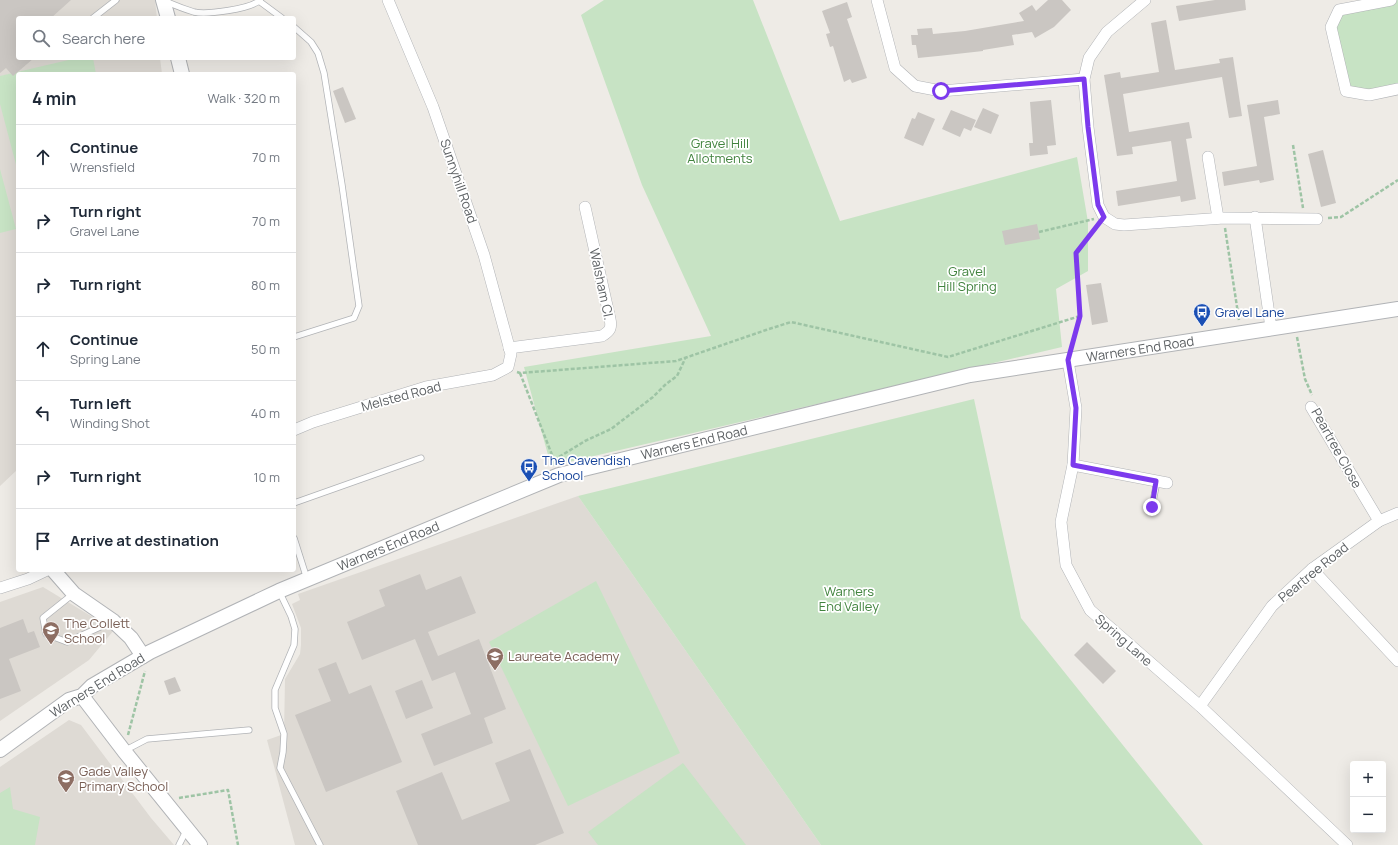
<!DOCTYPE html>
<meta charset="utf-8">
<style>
:root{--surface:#fff;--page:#f2f2f3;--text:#1f2937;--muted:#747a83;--line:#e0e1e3}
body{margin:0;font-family:Manrope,sans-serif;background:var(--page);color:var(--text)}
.controls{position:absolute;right:12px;bottom:12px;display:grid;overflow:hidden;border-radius:4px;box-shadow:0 4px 16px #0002}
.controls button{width:36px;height:36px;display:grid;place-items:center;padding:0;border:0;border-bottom:1px solid var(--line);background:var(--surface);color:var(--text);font:20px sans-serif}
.stop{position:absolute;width:12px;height:12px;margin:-9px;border:3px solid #7c3aed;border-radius:50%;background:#fff}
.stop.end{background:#7c3aed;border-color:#fff;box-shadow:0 1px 4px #0008}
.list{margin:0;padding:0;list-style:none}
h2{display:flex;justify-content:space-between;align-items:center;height:52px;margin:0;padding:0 16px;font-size:17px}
h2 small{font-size:13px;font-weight:400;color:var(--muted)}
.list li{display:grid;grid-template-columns:26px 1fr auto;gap:12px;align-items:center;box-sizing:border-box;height:64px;padding:0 16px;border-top:1px solid var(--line)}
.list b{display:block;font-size:15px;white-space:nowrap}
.list p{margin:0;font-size:13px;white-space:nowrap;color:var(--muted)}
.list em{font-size:13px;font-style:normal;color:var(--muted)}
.icon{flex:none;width:22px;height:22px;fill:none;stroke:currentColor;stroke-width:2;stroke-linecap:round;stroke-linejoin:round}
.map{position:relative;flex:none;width:1398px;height:845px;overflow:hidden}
.search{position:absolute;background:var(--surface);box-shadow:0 4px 16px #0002;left:16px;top:16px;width:280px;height:44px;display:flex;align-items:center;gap:10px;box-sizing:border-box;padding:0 14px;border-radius:4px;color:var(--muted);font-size:15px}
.panel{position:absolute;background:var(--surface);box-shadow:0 4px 16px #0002;left:16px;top:72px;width:280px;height:500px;border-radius:4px}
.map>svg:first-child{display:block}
</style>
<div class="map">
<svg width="1398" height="845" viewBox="0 0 1398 845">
<rect width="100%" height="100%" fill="#eeebe6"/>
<g fill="#dedad4">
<path d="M0,0H155L157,18H18V58H160L162,74H18V469L0,486Z"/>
<path d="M578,496L821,845H295L267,740L284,734L285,679L300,654L301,645V628L292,604L300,600L298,594Z"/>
<path d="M43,587L114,630L89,660L0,721V602Z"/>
<path d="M69,720L81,725L151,818L174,845H0V767Z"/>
</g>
<g fill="#c7e3c4">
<path d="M604,0H753L840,221L1077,157L1088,222V271L1056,289L1062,347L551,466L524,367L711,336L642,185L581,15Z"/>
<path d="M1391,0H1398V89L1346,91L1331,27L1339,10Z"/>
<path d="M77,58H93L96,74H18V172L0,104V76Z"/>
<path d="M0,169L16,229L0,233Z"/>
<path d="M974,399L1021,618L1203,845H821L578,496Z"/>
<path d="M596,581L680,753L568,806L489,642Z"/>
<path d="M683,763L746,845H598L588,832Z"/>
<path d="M10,787L13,809L40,817L35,845H0V793Z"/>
</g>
<g fill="#cac6c2">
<path d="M0,0H71L51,18H18V58H34L13,76L6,68L0,73Z"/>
<path d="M1048,0H1062L1071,10L1054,27L1035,38L1032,32L1012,35L1014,45L983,50V51L938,56L918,58L916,45H912L911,35H918L917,29L932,28L933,34L965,31L1024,21L1019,13L1032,5L1036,11Z"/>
<path d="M1215,0H1245L1246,10L1179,21L1176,6Z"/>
<path d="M847,2L852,17L847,19L867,78L852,83L850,79L844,82L833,46L830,47L826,34L830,33L822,11Z"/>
<path d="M1166,20L1175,70L1220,63L1219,59L1233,57L1242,116L1229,118L1222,77L1123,94L1129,132L1189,122L1192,138L1186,139L1196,199L1181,202L1180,196L1118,206L1116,191L1177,181L1171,141L1132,147L1133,154L1117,156L1104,75L1120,72L1121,78L1159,72L1151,23Z"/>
<path d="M343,87L356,119L345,123L333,91Z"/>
<path d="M1051,100L1056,145L1047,146L1048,154L1030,156L1029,143H1033L1030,102Z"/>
<path d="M1278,100L1280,114L1264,117L1274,180L1260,183L1259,180L1224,186L1222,172L1257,166L1247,105Z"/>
<path d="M983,108L999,115L991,134L974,127Z"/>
<path d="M951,110L976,120L971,131L964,128L960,137L942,129Z"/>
<path d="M918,112L935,119L923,146L904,138L912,118L915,119Z"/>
<path d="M1323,150L1336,203L1321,207L1308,154Z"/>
<path d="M1037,224L1040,239L1005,245L1002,231Z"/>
<path d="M1101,283L1108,322L1092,325L1086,285Z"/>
<path d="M420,574L426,590L461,576L476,613L428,632L438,656L479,639L506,709L484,718L493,743L434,766L421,734L471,714L455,672L432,681L415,639L362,660L347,622L385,606L379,590Z"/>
<path d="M23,619L28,633L34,631L40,647L9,659L21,691L0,699V628Z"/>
<path d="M1087,642L1116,671L1103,684L1074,655Z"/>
<path d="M336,662L349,694L371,685L402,762L326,792L295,715L331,701L318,669Z"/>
<path d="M175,677L181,691L169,695L164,681Z"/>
<path d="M422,680L433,708L406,719L395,691Z"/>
<path d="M530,749L564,833L535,845H418L396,791L442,772L462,820L510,801L495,763Z"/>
</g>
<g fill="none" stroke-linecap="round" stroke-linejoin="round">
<g stroke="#b1b3b6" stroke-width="7">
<g id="service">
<path d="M165,1C174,5 184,9 194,12C206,15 251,9 260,0"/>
<path d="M259,1L282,18"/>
<path d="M93,18L116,0"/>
<path d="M294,27L311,42L318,53L324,73L342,185L359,306L354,318L294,337"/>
<path d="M294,503L421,458"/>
<path d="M1152,507L1157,481"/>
<path d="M294,538L307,579"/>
<path d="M279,591L291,616L295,629L294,645L275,690V708L284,734L283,752L280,768L320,845"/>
<path d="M73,594L43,618L46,634L67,642L111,622"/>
<path d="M124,751L147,739L249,730"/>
<path d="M179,845L187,829"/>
</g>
</g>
<g stroke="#b1b3b6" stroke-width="12">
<g id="minor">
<path d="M877,0L895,68L915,86L941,91L1084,79"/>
<path d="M1145,0L1107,32L1089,58L1084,79L1088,127L1098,205L1104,217L1115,224L1124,225L1224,218L1317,219"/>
<path d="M1391,0L1339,10L1331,27L1346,91L1369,95L1398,89"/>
<path d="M1208,157L1218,218"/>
<path d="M1255,217L1271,328"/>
<path d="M509,348L602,336C610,331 612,328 610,319L585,207"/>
<path d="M1068,361L1076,408L1073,465L1061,522L1066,565L1090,610L1200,706L1347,845"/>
<path d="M1311,407L1379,521"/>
<path d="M294,430L313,422L426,387L493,375L508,367L511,354L484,255L433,107L388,0"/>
<path d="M1073,465L1167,483"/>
<path d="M1312,569L1398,661"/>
<path d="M0,588L28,579L47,570"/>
<path d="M1200,706L1272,606L1312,569L1379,521L1398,513"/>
</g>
</g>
<g stroke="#b1b3b6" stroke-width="16">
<g id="tertiary">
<path d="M163,0L168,18"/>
<path d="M178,58L182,74"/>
<path d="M53,570L74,594L113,621L131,638L143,656"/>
<path d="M82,696L124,751L200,845"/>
<path id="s1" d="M0,750L69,700L82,696L92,686L150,652L279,591L559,475L970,375L1398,309"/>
</g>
</g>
<g stroke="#9ec4a5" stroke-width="2.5" stroke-dasharray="4 2" stroke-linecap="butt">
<path d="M1293,145L1303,208"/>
<path d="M1328,218L1341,217L1398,180"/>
<path d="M1225,228L1239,320"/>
<path d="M1039,232L1094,219"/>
<path d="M1297,337L1305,379L1312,395"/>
<path d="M1072,346L1080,316"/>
<path d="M517,372L520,373L676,361L766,330L791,322L948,357L1080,316L1076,253L1098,226"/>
<path d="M520,373L554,460"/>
<path d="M554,460L585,441L611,429L653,397L666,384L677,376L685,359"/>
<path d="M128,735L145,671"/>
<path d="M179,798L228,790L238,845"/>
</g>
<use href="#service" stroke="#fff" stroke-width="5.5"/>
<use href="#minor" stroke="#fff" stroke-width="11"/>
<use href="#tertiary" stroke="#fff" stroke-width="14"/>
</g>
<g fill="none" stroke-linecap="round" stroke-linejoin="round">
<path stroke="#7c3aed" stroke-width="5" d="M941,91L1084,79L1088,127L1098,205L1104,217L1076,253L1080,316L1068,360L1076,408L1073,465L1156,481L1152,507"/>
</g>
<defs>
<g id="bus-pin" transform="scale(0.9)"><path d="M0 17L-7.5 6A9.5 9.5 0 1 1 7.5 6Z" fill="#1a4fb4" stroke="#fff"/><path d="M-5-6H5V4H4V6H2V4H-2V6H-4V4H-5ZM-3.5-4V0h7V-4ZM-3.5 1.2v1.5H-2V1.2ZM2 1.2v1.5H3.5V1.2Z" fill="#fff"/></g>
<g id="school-pin" transform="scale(0.9)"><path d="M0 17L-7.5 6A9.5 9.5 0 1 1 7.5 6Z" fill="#8d6e63" stroke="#fff"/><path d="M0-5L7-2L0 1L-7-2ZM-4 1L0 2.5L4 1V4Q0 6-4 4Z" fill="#fff"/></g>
</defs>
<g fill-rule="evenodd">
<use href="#bus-pin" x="1202" y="312"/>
<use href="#bus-pin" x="529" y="467"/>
<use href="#school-pin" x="51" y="630"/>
<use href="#school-pin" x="495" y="656"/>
<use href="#school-pin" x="66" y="778"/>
</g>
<g text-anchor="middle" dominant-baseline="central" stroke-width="3.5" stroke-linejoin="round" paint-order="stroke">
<g font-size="13" fill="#41833e" stroke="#fff">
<text x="720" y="143">Gravel Hill<tspan x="720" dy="15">Allotments</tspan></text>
<text x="967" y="271">Gravel<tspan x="967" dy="15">Hill Spring</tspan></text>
<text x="849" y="591">Warners<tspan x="849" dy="15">End Valley</tspan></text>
</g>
<g font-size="13" fill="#5d6164" stroke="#fff">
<text transform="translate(459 181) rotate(71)">Sunnyhill Road</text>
<text transform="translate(602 284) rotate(78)">Walsham Cl.</text>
<text stroke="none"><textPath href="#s1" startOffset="1221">Warners End Road</textPath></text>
<text transform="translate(401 396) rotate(-15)">Melsted Road</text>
<text stroke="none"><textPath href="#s1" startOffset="765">Warners End Road</textPath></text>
<text transform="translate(1337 448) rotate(61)">Peartree Close</text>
<text stroke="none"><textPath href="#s1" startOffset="441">Warners End Road</textPath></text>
<text transform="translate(1313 572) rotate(-39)">Peartree Road</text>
<text transform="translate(1124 640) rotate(41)">Spring Lane</text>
<text transform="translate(97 685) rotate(-32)">Warners End Road</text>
</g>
<g font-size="13" fill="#164399" stroke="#fff" text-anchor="start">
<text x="1215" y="312">Gravel Lane</text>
<text x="542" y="460">The Cavendish<tspan x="542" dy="15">School</tspan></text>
</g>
<g font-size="13" fill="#785e54" stroke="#fff" text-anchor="start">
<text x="64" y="623">The Collett<tspan x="64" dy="15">School</tspan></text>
<text x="508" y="656">Laureate Academy</text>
<text x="79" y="771">Gade Valley<tspan x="79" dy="15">Primary School</tspan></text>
</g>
</g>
</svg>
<div class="controls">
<button>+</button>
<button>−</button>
</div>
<div class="stop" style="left:941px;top:91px"></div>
<div class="stop end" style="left:1152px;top:507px"></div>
<div class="search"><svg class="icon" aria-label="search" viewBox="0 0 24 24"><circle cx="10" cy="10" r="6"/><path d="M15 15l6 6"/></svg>Search here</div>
<section class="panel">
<h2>4 min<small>Walk · 320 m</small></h2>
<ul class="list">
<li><svg class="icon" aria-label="ahead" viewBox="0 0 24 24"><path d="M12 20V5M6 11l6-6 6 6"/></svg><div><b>Continue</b><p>Wrensfield</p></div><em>70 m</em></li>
<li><svg class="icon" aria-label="right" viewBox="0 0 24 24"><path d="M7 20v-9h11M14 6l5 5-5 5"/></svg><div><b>Turn right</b><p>Gravel Lane</p></div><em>70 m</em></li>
<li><svg class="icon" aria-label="right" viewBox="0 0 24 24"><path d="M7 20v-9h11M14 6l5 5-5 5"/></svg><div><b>Turn right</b></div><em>80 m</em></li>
<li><svg class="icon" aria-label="ahead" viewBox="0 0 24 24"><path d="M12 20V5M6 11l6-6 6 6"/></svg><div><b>Continue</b><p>Spring Lane</p></div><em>50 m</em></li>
<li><svg class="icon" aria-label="left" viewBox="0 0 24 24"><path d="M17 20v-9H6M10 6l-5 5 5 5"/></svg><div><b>Turn left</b><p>Winding Shot</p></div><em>40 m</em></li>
<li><svg class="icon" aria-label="right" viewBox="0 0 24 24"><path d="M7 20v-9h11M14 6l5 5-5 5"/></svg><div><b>Turn right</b></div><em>10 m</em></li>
<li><svg class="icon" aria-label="arrive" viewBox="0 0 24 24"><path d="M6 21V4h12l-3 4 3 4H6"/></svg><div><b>Arrive at destination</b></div></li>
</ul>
</section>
</div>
